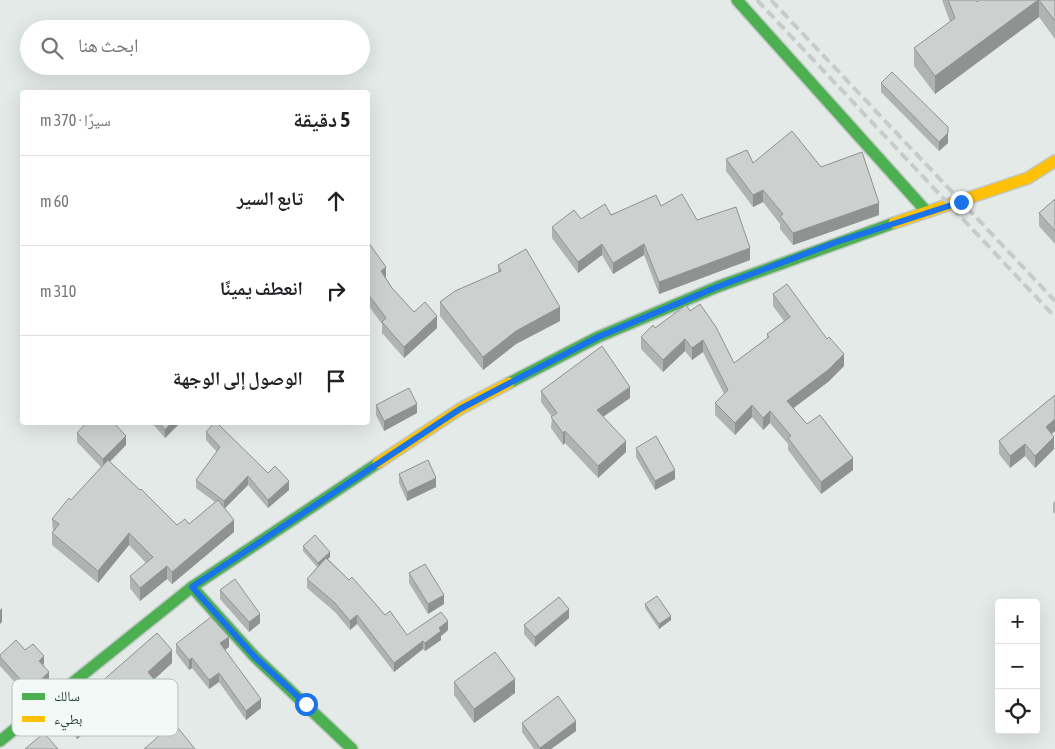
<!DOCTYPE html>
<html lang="ar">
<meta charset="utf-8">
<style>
:root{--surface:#fff;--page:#f6f6f6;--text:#202124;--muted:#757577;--line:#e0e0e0}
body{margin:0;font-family:"Asap Condensed","Noto Naskh Arabic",sans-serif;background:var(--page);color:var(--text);direction:rtl}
.controls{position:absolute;right:15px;bottom:15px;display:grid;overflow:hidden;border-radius:5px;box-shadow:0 5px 20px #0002}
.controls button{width:45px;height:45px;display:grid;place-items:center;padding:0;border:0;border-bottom:1px solid var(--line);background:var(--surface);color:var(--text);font:25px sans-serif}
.stop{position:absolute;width:15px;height:15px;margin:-11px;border:4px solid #1a73e8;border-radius:50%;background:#fff}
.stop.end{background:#1a73e8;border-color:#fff;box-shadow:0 1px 5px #0008}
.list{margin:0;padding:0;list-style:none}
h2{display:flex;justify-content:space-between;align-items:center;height:65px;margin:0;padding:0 20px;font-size:21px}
h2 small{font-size:16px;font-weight:400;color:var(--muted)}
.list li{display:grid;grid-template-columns:32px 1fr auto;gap:15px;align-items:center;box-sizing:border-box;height:90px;padding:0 20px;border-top:1px solid var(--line)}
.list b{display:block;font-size:19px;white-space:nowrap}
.list em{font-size:16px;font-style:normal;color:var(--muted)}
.icon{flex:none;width:28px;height:28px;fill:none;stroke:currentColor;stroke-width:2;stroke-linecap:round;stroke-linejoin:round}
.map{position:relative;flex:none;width:1055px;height:749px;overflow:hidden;direction:ltr}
.search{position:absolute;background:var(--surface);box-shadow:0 5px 20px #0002;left:20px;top:20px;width:350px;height:55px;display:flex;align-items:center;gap:12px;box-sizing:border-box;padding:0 18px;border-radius:28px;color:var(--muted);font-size:19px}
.panel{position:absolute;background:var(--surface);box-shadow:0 5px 20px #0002;left:20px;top:90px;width:350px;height:335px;border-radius:5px;direction:rtl}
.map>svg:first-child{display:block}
</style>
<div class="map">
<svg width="1055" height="749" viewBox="0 0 1055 749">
<rect width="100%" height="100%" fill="#e4eae7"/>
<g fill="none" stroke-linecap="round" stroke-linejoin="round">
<g stroke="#c0c8c5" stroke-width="14">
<g id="fast">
<path d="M737,0L926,211"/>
<path d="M509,383L598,337L717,287L894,223"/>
<path d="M192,587L255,657L352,749"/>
<path d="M0,741L192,587L378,463"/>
</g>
</g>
<g stroke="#c0c8c5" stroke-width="14">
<g id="slow">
<path d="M894,223L1028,178L1055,161"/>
<path d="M378,463L460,409L509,383"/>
</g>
</g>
<use href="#fast" stroke="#4caf50" stroke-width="11"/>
<use href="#slow" stroke="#ffc107" stroke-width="11"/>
<g stroke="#c7cbca" stroke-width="4" stroke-dasharray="10 5" stroke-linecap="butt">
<path d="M757,0L1055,317"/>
<path d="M771,0L1055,301"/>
</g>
</g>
<g fill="#afb4b2">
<path d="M942,0H976L977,2L979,0H1055V39L1039,17L935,94L914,66V48L950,22Z"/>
<path d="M881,83L948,143L939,151L881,92Z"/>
<path d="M726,159L753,163L821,167L879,215L793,245L780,229V224L763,202L753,207L726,171Z"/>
<path d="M1055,199V244L1039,226V213Z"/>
<path d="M661,206L697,220L750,260L659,294L644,255L613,274L602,255L578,273L552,238V227L581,219Z"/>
<path d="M368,242L386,278L392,288L414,312L437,328L404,358L382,333V324L368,305Z"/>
<path d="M498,265L560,321L516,344L483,370L440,316V302L498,272Z"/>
<path d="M773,294L844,366L828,382L793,408L807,424L853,470L821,494L788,450V444L770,423L763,430L752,417L735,435L715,415V403L724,394L703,352L692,360L685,351L663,372L641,349V337L655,328L690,311L734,363L767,338V334L784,321L773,306Z"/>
<path d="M541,391L630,398L603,417L626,452L598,478L565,443L563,445L551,428L552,417L541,402Z"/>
<path d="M1055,395V431L1051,434L1054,449L1035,468L1025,456L1010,468L999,454V441Z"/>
<path d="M376,405L417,413L384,431L376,415Z"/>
<path d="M151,422H181L165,438Z"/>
<path d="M206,432L268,473L289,490L268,508L248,485L224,509L234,532L172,584L167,579L140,601L130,588V576L146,563L129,545L98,583L52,545V533L53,532L52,519L71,500L101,467L77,442V433L126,445L110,462L177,525L189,524L215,502L196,488V480L217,452L206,440Z"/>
<path d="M636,448L675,479L655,490L636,457Z"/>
<path d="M399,474L436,487L407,501L399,483Z"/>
<path d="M1055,501V514L1053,512V503Z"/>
<path d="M303,546L330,557L328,559L385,615L407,635L448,630L441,636V640L425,651L423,649L394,672L357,624L350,630L335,612L307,588V579L317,567L303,551Z"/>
<path d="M409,573L444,604L428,614L409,583Z"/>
<path d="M220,590L260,623L249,632L220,599Z"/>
<path d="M645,604L671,620L659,629L645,608Z"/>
<path d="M569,618L535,647L524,634V625Z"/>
<path d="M176,644L229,647L225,650L261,708L246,720L219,682L209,689L192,668L189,670L176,653Z"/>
<path d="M25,650L44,665L49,681L30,699L0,666V655Z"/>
<path d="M172,663L154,679L157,696L151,701V714L132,731L114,711L77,739L64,722V709L70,704V693L91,691Z"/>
<path d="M454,682L515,693L474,723L454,695Z"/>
<path d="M522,723L576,731L551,749H534L522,732Z"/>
</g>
<g fill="#8f9291">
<path d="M1038,0H1039V17L935,94V76Z"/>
<path d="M948,133V143L939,151V142Z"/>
<path d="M763,190V202L753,207V195Z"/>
<path d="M879,203V215L793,245V233Z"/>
<path d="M602,244V255L578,273V262Z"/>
<path d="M644,244V255L613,274V263Z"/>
<path d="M750,248V260L659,294V282Z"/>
<path d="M386,267V278L381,271Z"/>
<path d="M560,307V321L516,344L483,370V357L516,331Z"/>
<path d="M437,316V328L404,358V347Z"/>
<path d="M685,339V351L663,372V360Z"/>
<path d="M703,340V352L692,360V348Z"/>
<path d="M844,354V366L828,382L787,413V401Z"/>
<path d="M630,387V398L597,421V410Z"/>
<path d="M417,404V413L384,431V421Z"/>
<path d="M752,405V417L735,435V423Z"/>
<path d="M770,411V423L763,430V418Z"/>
<path d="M1055,419V431L1046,439V427Z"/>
<path d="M172,422H181L165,438V430Z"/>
<path d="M565,431V443L563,445V433Z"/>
<path d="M126,436V445L103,468V459Z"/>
<path d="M1054,437V449L1035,468V456Z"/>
<path d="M626,441V452L598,478V466Z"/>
<path d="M1025,444V456L1010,468V456Z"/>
<path d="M853,458V470L821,494V482Z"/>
<path d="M675,470V479L655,490V481Z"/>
<path d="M248,476V485L224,509V501Z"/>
<path d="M436,478V487L407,501V492Z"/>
<path d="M289,481V490L268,508V500Z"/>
<path d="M234,520V532L172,584V572Z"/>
<path d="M129,533V545L98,583V571Z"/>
<path d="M330,552V557L318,568V563Z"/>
<path d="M167,566V579L140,601V588Z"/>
<path d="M444,595V604L428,614V604Z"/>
<path d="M2,608V622L0,624V610Z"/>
<path d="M569,609V618L535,647V637Z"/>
<path d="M260,614V623L249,632V622Z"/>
<path d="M357,615V624L350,630V621Z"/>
<path d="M671,616V620L659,629V624Z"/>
<path d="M448,621V630L441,636V640L425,651V643L439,628Z"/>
<path d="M229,637V647L220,653V643Z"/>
<path d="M423,641V649L394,672V663Z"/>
<path d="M172,650V663L148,685V672Z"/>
<path d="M44,656V665L39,661Z"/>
<path d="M192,658V668L189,670V660Z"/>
<path d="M49,672V681L30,699V690Z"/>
<path d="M219,673V682L209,689V680Z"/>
<path d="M515,679V693L474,723V709Z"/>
<path d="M157,683V696L144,707V694Z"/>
<path d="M114,699V711L77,739V726Z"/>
<path d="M261,699V708L246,720V711Z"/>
<path d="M151,702V714L132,731V718Z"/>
<path d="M576,721V731L551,749H540V748Z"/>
</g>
<g fill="#ccd1cf" stroke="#8f9291">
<path d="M948,0H976L977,2L979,0H1038L935,76L914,48L955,18Z"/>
<path d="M1039,0H1055V21Z"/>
<path d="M892,72L948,127V133L939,142L881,83Z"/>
<path d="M792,131L821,167L862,152L879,203L793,233L780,216L783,214L763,190L753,195L726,159L747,150L753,163Z"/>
<path d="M682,194L697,220L736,207L750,248L659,282L644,244L613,263L602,244L578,262L552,227L574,210L581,219L605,204L611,215L656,195L661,206Z"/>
<path d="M1055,199V231L1039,213Z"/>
<path d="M368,242L386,267L381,271L392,288L414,312L425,302L437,316L404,347L382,322L386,318L368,294Z"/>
<path d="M526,249L560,307L516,331L483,357L440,302L455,291L501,271L498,265Z"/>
<path d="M787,284L827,339L829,337L844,354L828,370L787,401L807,424L820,415L853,458L821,482L788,438L791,436L770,411L763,418L752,405L735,423L715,403L728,390L703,340L692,348L685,339L663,360L641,337L653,325L655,328L686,305L690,311L700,304L716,327L734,363L769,337L767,334L790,317L773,294Z"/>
<path d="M602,346L630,387L597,410L626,441L598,466L565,431L563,433L551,417L557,413L541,391Z"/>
<path d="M409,388L417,404L384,421L376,405Z"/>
<path d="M1055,395V419L1046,427L1054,437L1035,456L1025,444L1010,456L999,441Z"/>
<path d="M87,422H113L126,436L103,459L77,433Z"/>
<path d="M159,422H172L165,430Z"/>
<path d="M215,422H216L268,473L275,466L289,481L268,500L248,476L224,501L196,480L220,447L206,432Z"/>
<path d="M656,436L675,470L655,481L636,448Z"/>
<path d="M108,460L140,490L141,489L177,525L185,519L189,524L218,500L234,520L172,572L167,566L140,588L130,576L153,557L129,533L98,571L52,533L59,524L52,519L69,498L71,500Z"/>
<path d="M428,460L436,478L407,492L399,474Z"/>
<path d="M315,535L330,552L318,563L303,546Z"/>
<path d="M326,558L349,580L352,577L385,615L390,611L407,635L441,612L448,621L439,628L441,631L425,643L423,641L394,663L357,615L350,621L335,603L307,579Z"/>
<path d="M425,564L444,595L428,604L409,573Z"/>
<path d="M235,579L260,614L249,622L220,590Z"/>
<path d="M657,596L671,616L659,624L645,604Z"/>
<path d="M559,597L569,609L535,637L524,625Z"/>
<path d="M211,617L229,637L220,643L261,699L246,711L219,673L209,680L192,658L189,660L176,644Z"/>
<path d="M157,633L172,650L148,672L157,683L144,694L151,702L132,718L114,699L77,726L64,709L76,700L70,693L85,683L91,691Z"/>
<path d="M16,640L25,650L33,644L44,656L39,661L49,672L30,690L0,657V655Z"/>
<path d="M495,652L515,679L474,709L454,682Z"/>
<path d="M558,696L576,721L540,748L522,723Z"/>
<path d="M174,723L195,749H144Z"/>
<path d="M44,733L58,749H25Z"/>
</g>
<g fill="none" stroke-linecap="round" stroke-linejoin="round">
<path stroke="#1a73e8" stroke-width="6" d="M306,704L255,657L192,587L460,409L598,337L717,287L837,242L961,202"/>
</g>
<rect x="12" y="679" width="166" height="57" rx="8" fill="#f3f9f6" stroke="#b5c1bd" stroke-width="1"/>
<rect x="22" y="693" width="23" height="7" fill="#4caf50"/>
<rect x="22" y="716" width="23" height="6" fill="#ffc107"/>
<g font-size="14" fill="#233d37">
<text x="54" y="701">سالك</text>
<text x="54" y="724">بطيء</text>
</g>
</svg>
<div class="controls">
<button>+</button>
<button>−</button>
<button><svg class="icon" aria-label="locate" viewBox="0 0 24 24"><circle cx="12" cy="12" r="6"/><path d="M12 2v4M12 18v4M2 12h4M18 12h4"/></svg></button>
</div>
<div class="stop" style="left:306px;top:704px"></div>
<div class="stop end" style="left:961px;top:202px"></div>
<div class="search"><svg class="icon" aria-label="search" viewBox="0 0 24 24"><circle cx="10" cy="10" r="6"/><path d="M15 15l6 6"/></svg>ابحث هنا</div>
<section class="panel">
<h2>5 دقيقة<small>سيرًا · 370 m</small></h2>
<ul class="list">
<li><svg class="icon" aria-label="ahead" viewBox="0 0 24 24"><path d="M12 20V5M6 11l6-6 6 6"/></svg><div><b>تابع السير</b></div><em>60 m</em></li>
<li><svg class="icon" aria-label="right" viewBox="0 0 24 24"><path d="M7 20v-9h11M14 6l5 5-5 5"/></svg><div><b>انعطف يمينًا</b></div><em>310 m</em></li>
<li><svg class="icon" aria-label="arrive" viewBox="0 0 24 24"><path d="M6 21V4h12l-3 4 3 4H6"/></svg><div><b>الوصول إلى الوجهة</b></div></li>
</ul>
</section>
</div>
